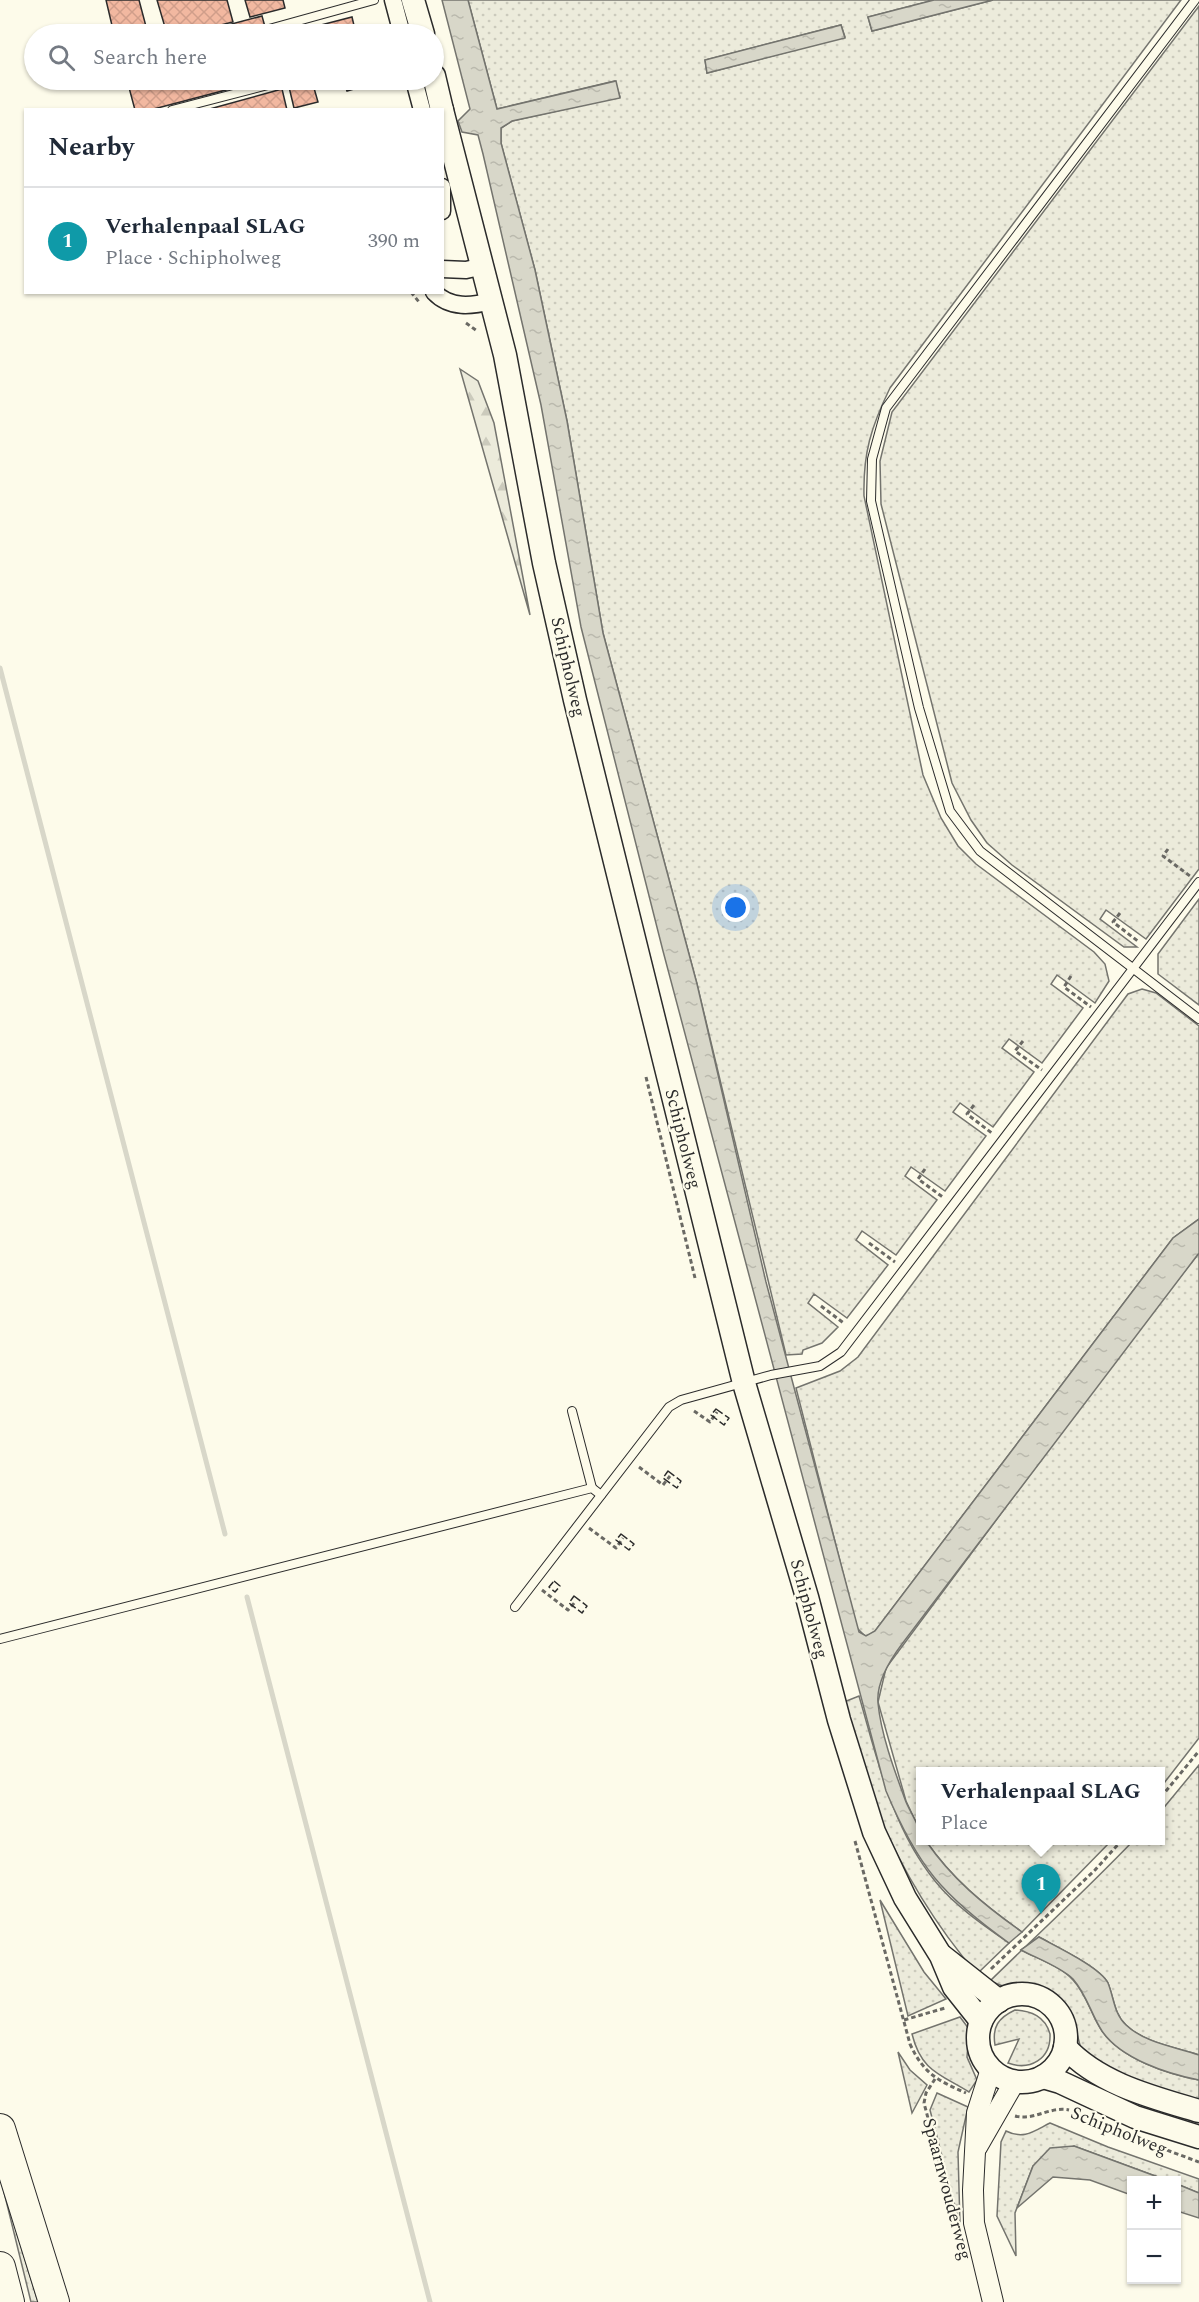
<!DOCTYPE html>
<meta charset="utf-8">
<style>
:root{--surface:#fff;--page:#f2f2f3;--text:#1f2937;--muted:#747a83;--line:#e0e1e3;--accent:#2563eb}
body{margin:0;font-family:Spectral,serif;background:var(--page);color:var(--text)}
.controls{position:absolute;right:18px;bottom:18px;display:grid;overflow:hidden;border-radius:0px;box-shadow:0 2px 4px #0004}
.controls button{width:54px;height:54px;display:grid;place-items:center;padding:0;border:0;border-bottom:2px solid var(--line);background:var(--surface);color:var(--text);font:30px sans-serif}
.you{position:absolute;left:736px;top:908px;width:21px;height:21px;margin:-15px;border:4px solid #fff;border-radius:50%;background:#1a73e8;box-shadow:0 0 0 9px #1a73e833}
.badge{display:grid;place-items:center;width:39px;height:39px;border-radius:50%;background:var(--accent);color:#fff;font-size:20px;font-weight:700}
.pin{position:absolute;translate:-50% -50px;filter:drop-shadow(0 2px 3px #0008)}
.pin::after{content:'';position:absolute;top:32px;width:21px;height:18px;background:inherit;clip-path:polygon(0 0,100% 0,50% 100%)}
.popup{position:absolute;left:916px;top:1767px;width:249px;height:78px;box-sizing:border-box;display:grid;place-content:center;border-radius:0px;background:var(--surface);filter:drop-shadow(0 2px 4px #0005);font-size:20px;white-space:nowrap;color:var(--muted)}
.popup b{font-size:22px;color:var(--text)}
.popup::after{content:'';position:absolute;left:50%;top:100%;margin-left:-12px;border:12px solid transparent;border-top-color:var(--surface)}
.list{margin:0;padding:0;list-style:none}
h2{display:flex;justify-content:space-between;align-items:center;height:78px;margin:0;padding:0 24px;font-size:26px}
h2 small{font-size:20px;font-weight:400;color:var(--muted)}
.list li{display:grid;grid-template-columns:39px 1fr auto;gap:18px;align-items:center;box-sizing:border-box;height:108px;padding:0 24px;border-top:2px solid var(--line)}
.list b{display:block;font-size:22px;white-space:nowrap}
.list p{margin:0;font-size:20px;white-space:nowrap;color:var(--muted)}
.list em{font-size:20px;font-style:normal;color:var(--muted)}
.icon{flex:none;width:33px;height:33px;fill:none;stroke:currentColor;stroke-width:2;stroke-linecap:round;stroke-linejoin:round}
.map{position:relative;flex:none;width:1199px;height:2302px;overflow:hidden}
.search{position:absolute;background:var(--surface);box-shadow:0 2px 4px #0004;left:24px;top:24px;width:420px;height:66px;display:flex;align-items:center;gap:15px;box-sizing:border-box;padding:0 21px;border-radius:33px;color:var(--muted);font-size:22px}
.panel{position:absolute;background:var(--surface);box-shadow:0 2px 4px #0004;left:24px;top:108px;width:420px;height:186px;border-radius:0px}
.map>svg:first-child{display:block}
</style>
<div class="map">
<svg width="1199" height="2302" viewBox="0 0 1199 2302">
<defs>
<pattern id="grass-dots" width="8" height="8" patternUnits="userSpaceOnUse" patternTransform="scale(1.5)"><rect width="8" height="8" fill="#ecebdb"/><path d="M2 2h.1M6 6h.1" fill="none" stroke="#cbcabc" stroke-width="1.8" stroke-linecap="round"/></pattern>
<pattern id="forest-firs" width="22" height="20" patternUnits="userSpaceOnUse" patternTransform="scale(1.5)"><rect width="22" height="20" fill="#ecebdb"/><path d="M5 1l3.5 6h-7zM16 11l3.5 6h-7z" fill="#cbcabc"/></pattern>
<pattern id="water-ripples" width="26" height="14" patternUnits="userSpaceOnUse" patternTransform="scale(1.5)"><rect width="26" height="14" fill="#d8d7c9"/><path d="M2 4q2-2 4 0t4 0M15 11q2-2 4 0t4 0" fill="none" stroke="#bab9ad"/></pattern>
<pattern id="building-cross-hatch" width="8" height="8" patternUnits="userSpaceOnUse" patternTransform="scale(1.5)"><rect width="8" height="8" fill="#f2b8a0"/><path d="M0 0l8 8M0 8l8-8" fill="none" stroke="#d09e8a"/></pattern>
</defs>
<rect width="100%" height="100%" fill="#fdfbea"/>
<g fill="url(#grass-dots)" stroke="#74746e" stroke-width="1.5" fill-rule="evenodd">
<path d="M468,0H934L868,17L872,31L993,0H1181L890,388C871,427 863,453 864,496L923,775L941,818L958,846L976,864L1094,952L1105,964L1109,981L1095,1003L1057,975L1051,984L1083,1008L1042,1063L1009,1039L1002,1048L1034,1072L993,1127L960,1103L953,1112L986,1136L945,1191L911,1167L905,1176L937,1200L896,1255L862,1231L856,1240L888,1265L847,1318L814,1294L808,1303L838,1327L822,1343L803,1350L802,1354L786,1355L697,984L603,633L567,421L535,270L501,143V128L512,121L620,97L615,81L497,109ZM841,25L845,37L707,73L705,60Z"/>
<path d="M1199,6V869L1146,939L1106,910L1100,919L1137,947H1124L1012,865L987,843L971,820L952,783L881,504L880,461L892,412Z"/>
<path d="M1199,899V1005L1158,974V954Z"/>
<path d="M1142,989L1156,993L1199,1026V1219L1173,1238L875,1631L866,1637L857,1628L796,1388L840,1371L858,1357L1128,994Z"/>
<path d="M1199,1253V1738L1161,1787V1772H921V1833L906,1801L878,1702L886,1668L1128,1343Z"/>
<path d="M859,1696C878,1761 892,1828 935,1881C955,1906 983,1925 1009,1943L977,1974C935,1925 902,1870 877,1811C863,1777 855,1738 844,1702Z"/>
<path d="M1199,1765V2055C1175,2047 1145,2043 1126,2025C1114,2014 1114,1998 1108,1983C1100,1967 1055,1946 1039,1937L1021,1950C1037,1958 1062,1967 1073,1980C1087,1995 1091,2015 1102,2031C1121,2059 1168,2074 1199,2080V2105L1148,2090L1082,2053L1073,2018L1058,2001L1039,1991L1013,1990L990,1981C1038,1934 1087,1889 1133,1841L1161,1840V1811Z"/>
<path d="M926,1841H1111L1022,1932C984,1905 952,1879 926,1841Z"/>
<path d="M880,1900L924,1972L946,1999L908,2016Z"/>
<path d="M1015,2010C1031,2011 1045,2016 1050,2034C1051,2059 1030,2071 1008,2063L1019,2039L995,2045C992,2027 998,2018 1015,2010Z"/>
<path d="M960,2017L969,2029L967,2057L977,2080L969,2092C940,2074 921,2071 912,2034Z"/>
<path d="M898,2052L910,2070L927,2085L912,2113Z"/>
<path d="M937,2093L968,2107L958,2152L960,2225L930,2110Z"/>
<path d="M1050,2123L1108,2147L1199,2179V2193L1177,2184L1176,2180H1166L1074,2146L1033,2166L1015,2213L1016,2256L997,2216L1001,2142L1006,2131C1024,2140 1034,2131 1050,2123Z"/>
<path d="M2,2184L38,2302H31Z"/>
</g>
<path fill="url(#forest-firs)" stroke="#74746e" stroke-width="1.5" d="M460,369L478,381L494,423L530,615Z"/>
<g fill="url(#water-ripples)" stroke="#74746e" stroke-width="1.5">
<path d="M442,0H468L497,109L616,81L620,98L512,121L501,128V143L535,270L567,421L603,633L697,984L766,1282L859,1632L866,1636L875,1631L1173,1238L1199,1219V1253L902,1644C890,1660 876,1682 878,1703C881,1735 895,1772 906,1802C911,1814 921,1827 921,1840L926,1841C952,1879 984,1905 1022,1932L1009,1943C942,1895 918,1867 886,1791L663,951L581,627L541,405L483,154L478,135L462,132L458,121L470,109Z"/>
<path d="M934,0H993L872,31L868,17Z"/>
<path d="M841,25L845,38L707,73L705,60Z"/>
<path d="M1039,1937C1055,1946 1100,1967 1108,1983C1114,1998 1114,2014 1126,2025C1145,2043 1176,2047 1199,2055V2080C1168,2074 1121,2059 1102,2031C1091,2014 1087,1995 1073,1979C1061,1967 1036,1958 1021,1950Z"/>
<path d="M1074,2146L1166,2180H1132L1131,2195L1090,2180L1053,2177L1017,2208L1033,2166L1050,2148Z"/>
<path d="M1177,2184L1199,2193V2218L1177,2211Z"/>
</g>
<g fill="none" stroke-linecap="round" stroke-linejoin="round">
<g stroke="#d8d7c9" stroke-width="5">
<path d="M0,668L225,1534"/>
<path d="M247,1597L430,2302"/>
</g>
</g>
<g fill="url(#building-cross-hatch)" stroke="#2b2b2b" stroke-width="1.5">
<path d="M106,0H139L148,34H114Z"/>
<path d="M157,0H227L233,22L184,34H167Z"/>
<path d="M245,0H283L285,8L250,17Z"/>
<path d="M262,16L267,34H194Z"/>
<path d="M352,17L356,34H315L313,27Z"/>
<path d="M127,80H264L150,110H135Z"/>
<path d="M343,80H369L371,84L347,91Z"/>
<path d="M312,81L318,102L294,108L289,87Z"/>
<path d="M282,89L287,110H206Z"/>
</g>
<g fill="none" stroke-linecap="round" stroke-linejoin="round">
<g stroke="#2b2b2b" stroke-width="10">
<g id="service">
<path d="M1195,0L886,408L872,459L871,501L919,708L950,811L980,851L1199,1019"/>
<path d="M269,29L374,0"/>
<path d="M172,110L287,80"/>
<path d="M572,1411L592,1488"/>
<path d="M515,1607L669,1407L681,1400L771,1375L820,1366L841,1352L1199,882"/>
<path d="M0,1639L592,1488L601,1495"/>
</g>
</g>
<g stroke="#2b2b2b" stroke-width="19">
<g id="minor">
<path d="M393,0L402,34"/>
<path d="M414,80L422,110"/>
<path d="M442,187V211"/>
<path d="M442,269L466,270L484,266"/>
<path d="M434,292C450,309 472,306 492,301"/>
</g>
</g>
<g stroke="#2b2b2b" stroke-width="22">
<g id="tertiary">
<path d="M991,2069L977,2113L973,2190L974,2223L993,2302"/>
<path d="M977,2147L1015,2081"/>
</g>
</g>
<g stroke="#2b2b2b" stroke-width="25">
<g id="secondary">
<path d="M413,0L423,34"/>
<path d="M434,76L442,110"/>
<path d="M442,110L505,355L544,563L575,700L744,1383L807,1597L839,1720L874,1832L905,1898L941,1956L954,1987L981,2021"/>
<path d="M942,1956L999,2001"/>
<circle cx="1022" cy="2038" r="44"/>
<path d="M1065,2047C1099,2084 1152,2097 1199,2111"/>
<path d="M1043,2077L1060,2082L1135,2117L1199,2137"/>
</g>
</g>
<g stroke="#2b2b2b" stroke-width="32">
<g id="motorway">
<path d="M0,2129L54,2302"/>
<path d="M0,2267L9,2302"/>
</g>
</g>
<g stroke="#6a6964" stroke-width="3" stroke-dasharray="4.5 3" stroke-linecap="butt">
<path d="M411,292L419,302"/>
<path d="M466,323L477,331"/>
<path d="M1168,849L1163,856L1190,876"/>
<path d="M1120,913L1113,922L1139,942"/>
<path d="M1071,976L1064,987L1091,1007"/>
<path d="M1023,1041L1015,1051L1042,1070"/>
<path d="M646,1077L695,1278"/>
<path d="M974,1105L967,1114L993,1134"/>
<path d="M925,1169L918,1179L944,1198"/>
<path d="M869,1243L895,1262"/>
<path d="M821,1306L845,1324"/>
<path d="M694,1411L710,1422L717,1412"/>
<path d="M639,1467L663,1485L670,1476"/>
<path d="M589,1528L616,1548L623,1538"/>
<path d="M542,1590L568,1610L576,1601"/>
<path d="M1161,1797L1199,1751"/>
<path d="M855,1841L910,2044C924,2074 937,2080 966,2093"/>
<path d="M991,1969L1095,1870L1122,1840"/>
<path d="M904,2020L945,2008"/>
<path d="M935,2079L926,2093L924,2103L954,2217"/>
<path d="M1015,2116C1034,2121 1050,2106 1069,2110"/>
<path d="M1153,2145L1199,2162"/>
</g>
<use href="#service" stroke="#fdfbea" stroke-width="8"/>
<use href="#minor" stroke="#fdfbea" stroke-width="16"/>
<use href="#tertiary" stroke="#fdfbea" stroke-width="20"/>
<use href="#secondary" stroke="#fdfbea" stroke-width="22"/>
<use href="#motorway" stroke="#fdfbea" stroke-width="30"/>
<g stroke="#2b2b2b" stroke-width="1.5" stroke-dasharray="8 3" stroke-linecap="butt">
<path d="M716,1409L729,1418L724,1425L711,1415Z"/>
<path d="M668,1471L681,1481L677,1488L663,1478Z"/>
<path d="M621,1534L634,1544L629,1550L616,1540Z"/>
<path d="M554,1581L560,1586L555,1592L549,1587Z"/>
<path d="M574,1596L587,1606L582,1613L569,1603Z"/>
</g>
</g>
<g text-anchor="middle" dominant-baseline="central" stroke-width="4.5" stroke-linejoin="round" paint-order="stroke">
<g font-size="18" fill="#2b2b2b" stroke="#fdfbea">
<text transform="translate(568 667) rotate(77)">Schipholweg</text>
<text transform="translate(683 1139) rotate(76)">Schipholweg</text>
<text transform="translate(809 1609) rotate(75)">Schipholweg</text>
<text transform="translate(1119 2131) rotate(22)">Schipholweg</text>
<text transform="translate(947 2189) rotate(75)">Spaarnwouderweg</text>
</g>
</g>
</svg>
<div class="controls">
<button>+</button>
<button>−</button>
</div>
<div class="you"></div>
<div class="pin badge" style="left:1041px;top:1914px;background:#0f9aa8">1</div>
<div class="popup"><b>Verhalenpaal SLAG</b>Place</div>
<div class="search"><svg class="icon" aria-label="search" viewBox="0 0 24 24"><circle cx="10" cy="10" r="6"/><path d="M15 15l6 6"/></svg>Search here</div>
<section class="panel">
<h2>Nearby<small></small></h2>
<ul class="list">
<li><span class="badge" style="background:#0f9aa8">1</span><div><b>Verhalenpaal SLAG</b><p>Place · Schipholweg</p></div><em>390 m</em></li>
</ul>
</section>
</div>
